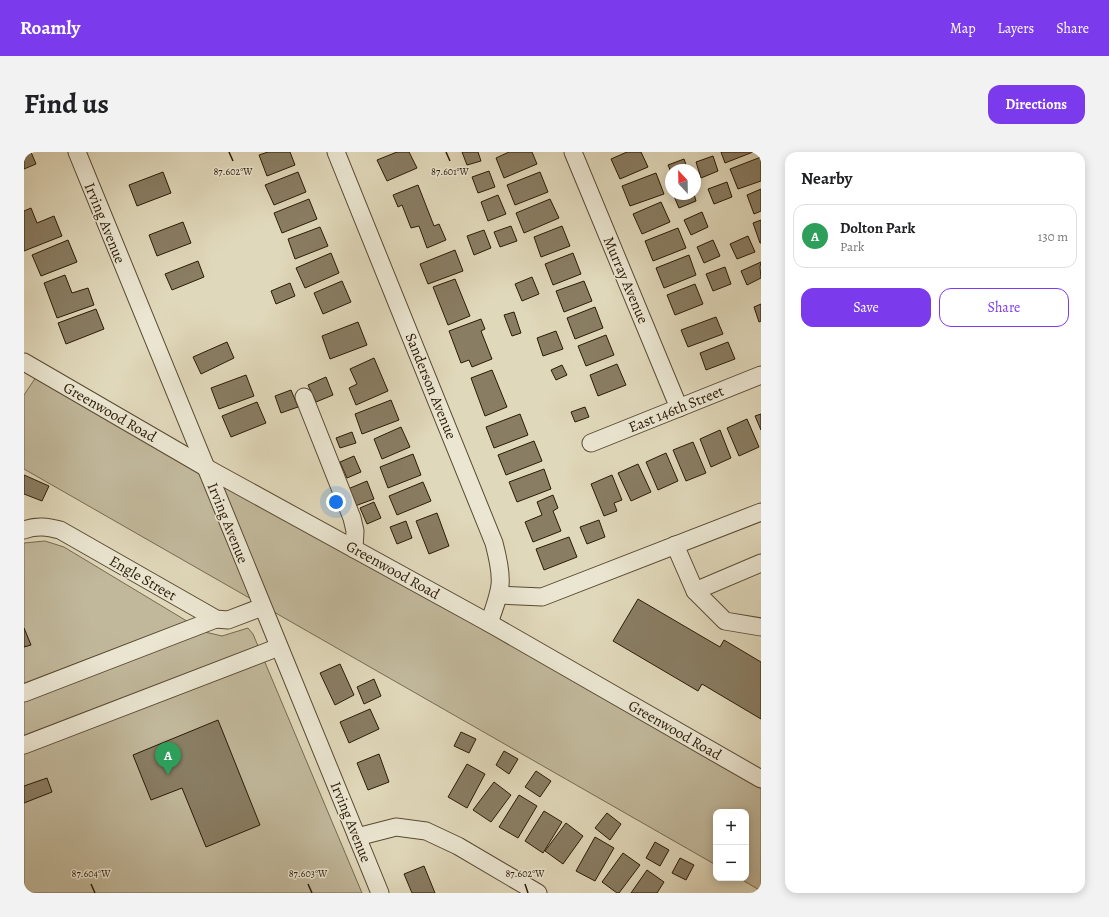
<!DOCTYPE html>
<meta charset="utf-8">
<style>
:root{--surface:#fff;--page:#f2f2f2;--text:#202124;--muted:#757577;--line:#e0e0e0;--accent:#7c3aed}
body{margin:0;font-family:Alegreya,serif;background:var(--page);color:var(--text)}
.controls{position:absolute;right:12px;bottom:12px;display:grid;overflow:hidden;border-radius:8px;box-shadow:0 2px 10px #0003}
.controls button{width:36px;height:36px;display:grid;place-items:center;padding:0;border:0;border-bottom:1px solid var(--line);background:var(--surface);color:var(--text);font:20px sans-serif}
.compass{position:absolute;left:641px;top:12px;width:36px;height:36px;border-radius:50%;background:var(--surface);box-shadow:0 2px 10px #0003;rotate:338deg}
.you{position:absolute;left:312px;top:350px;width:14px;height:14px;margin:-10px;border:3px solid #fff;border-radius:50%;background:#1a73e8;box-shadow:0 0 0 6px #1a73e833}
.badge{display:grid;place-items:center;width:26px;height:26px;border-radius:50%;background:var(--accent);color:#fff;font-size:13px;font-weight:700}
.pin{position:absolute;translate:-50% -33px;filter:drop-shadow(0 1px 2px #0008)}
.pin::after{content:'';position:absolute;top:21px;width:14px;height:12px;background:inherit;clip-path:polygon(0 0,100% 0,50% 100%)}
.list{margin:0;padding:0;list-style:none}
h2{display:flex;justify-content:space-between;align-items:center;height:52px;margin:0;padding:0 16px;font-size:17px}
h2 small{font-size:13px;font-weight:400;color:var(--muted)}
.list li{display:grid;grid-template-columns:26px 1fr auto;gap:12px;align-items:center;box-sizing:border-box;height:64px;margin:0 8px 8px;padding:0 8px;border:1px solid var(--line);border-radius:12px}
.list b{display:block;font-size:15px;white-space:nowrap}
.list p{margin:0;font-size:13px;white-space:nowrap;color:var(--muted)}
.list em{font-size:13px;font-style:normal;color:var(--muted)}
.actions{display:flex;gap:8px;padding:12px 16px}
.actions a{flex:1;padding:9px 0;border:1px solid var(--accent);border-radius:12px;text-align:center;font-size:14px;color:var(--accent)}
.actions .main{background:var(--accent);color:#fff}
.map{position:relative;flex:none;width:737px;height:741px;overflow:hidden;border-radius:12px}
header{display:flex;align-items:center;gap:24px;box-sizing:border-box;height:56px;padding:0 20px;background:var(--accent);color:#fff}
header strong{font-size:19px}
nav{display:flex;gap:22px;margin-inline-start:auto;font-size:14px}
.intro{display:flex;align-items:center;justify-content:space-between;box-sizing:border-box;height:96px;padding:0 24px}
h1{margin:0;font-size:28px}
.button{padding:10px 18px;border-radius:12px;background:var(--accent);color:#fff;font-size:14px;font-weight:700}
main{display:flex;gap:24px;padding:0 24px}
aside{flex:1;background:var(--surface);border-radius:12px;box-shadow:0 2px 10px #0003}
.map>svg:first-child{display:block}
</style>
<header>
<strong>Roamly</strong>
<nav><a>Map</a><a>Layers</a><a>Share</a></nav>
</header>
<div class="intro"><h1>Find us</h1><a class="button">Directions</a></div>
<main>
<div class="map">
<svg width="737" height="741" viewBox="0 0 737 741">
<rect width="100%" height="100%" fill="#e0d8ba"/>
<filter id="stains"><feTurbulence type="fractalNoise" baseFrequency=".005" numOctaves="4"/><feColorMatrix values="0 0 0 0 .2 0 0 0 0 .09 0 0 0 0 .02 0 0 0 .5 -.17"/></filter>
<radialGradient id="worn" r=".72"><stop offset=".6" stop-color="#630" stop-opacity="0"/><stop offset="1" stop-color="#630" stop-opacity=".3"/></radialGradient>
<g fill="#c1b89b" stroke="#766a50">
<path d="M16,219L737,631V739L715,726H722V660H692V713L0,317V243Z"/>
<path d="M21,389L40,395L181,480L198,484L224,476L229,482L338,741H0V391Z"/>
</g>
<g fill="#897d63" stroke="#2a1b05">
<path d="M0,0H7L12,12L0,17Z"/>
<path d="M244,0H266L271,13L243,24L235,3Z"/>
<path d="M373,0H385L393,16L363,29L353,8Z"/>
<path d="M438,0H454L457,9L443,13Z"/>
<path d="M485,0H508L513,12L480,26L472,6Z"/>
<path d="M603,0H617L624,15L596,27L587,7Z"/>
<path d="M697,0H729L701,11Z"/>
<path d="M689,4L694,19L677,26L672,10Z"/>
<path d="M737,5V29L714,37L706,17Z"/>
<path d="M660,7L664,18H647V20L644,13Z"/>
<path d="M465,19L471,35L454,41L448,25Z"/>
<path d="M139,20L147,41L113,54L105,33Z"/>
<path d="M274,20L282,40L250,53L241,33Z"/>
<path d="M516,20L524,40L491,53L483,33Z"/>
<path d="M632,21L640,42L606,54L598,34Z"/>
<path d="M703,30L708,45L690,52L684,37Z"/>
<path d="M394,33L410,74L415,72L422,88L403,96L395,74L387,76L378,53L374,55L369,43Z"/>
<path d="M737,37V59L730,62L723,43Z"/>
<path d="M649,42H670L672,49L655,56Z"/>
<path d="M474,43L482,62L464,69L457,50Z"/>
<path d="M285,47L293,67L258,81L250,61Z"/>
<path d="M526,47L535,66L500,81L492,61Z"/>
<path d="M637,50L646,70L618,82L609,62Z"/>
<path d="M7,56L13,71L30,64L38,84L0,99V59Z"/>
<path d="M678,60L684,75L667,83L660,68Z"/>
<path d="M737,68V91H736L729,71Z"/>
<path d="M159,70L167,91L133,104L125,83Z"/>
<path d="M487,74L493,89L476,95L470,80Z"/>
<path d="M538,74L546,94L517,105L510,85Z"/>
<path d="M296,75L304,94L271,107L264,87Z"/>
<path d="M654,76L662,96L629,109L621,89Z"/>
<path d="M460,78L467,96L450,103L443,84Z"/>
<path d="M724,84L731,100L713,107L706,92Z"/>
<path d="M44,88L53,110L17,124L8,103Z"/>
<path d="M689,88L696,104L680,111L673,95Z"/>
<path d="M431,98L439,119L404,132L396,112Z"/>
<path d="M307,101L315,121L281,136L272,116Z"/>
<path d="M549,101L557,122L529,133L521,112Z"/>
<path d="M665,103L672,123L640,136L632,116Z"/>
<path d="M174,109L180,125L148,138L141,122Z"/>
<path d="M737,110L736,115L737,126L723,133L717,119Z"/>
<path d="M701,115L707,132L689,139L682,122Z"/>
<path d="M41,123L48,141L64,136L70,153L33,166L20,131Z"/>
<path d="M508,125L515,142L498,149L491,132Z"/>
<path d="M431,127L446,164L424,173L409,135Z"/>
<path d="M318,129L327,150L299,162L290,141Z"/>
<path d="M560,129L568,149L540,160L532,139Z"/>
<path d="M266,131L271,144L252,152L247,139Z"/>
<path d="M671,132L679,152L651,163L643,143Z"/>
<path d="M737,152V169L735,170L730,155Z"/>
<path d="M571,155L579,176L551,187L543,166Z"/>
<path d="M72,157L80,177L42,192L34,171Z"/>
<path d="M490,160L497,181L488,184L480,163Z"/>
<path d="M692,165L699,182L664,195L657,178Z"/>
<path d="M457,167L461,177L457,179L468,207L448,215L445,208L437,211L425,179Z"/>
<path d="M334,170L343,193L306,207L298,184Z"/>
<path d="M532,179L539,197L519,204L513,186Z"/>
<path d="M582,183L590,203L562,214L554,194Z"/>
<path d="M203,190L210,206L177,222L169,205Z"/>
<path d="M704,190L711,207L682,218L676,201Z"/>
<path d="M350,206L364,239L332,253L325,236L333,232L326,217Z"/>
<path d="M593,212L602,233L574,244L566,223Z"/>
<path d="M538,213L543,223L532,228L527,218Z"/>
<path d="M468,218L483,255L461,264L447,226Z"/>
<path d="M222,223L230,244L195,257L187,236Z"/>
<path d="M302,225L309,243L292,250L284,233Z"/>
<path d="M267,238L274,255L257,261L251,244Z"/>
<path d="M367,248L375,268L338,282L331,262Z"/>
<path d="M233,250L242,271L207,285L198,264Z"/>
<path d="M561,255L565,265L551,270L547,260Z"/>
<path d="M496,262L504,283L470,296L462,275Z"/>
<path d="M737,262V278L731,264Z"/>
<path d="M723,267L735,295L715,304L703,276Z"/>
<path d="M377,275L386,295L358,307L350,287Z"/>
<path d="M696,278L707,306L687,315L676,287Z"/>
<path d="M328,280L332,291L316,296L312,286Z"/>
<path d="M510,289L518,309L482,323L474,303Z"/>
<path d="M669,290L682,321L662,329L649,298Z"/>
<path d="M642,301L654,329L634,338L622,310Z"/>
<path d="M389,302L397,323L364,336L356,315Z"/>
<path d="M330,304L337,320L323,326L316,310Z"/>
<path d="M614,312L627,340L607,349L594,321Z"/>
<path d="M520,317L527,337L493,350L485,330Z"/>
<path d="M0,323L25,334L18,349L0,342Z"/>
<path d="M588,323L598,348L590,351L593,359L580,364L567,332Z"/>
<path d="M343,329L350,347L331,354L324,337Z"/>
<path d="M399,330L407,349L373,363L365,344Z"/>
<path d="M529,343L534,356L529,359L537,379L509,390L501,370L518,363L513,350Z"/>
<path d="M350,350L357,366L343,372L336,356Z"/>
<path d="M413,361L425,394L405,402L392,369Z"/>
<path d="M575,368L581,385L563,392L556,375Z"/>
<path d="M382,369L388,386L373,392L366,375Z"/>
<path d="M545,385L553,405L520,418L512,397Z"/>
<path d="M614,447L696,495L700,488L737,510V567L678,532L674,539L589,489Z"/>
<path d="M0,476L7,493L0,495Z"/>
<path d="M316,512L330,543L311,553L296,521Z"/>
<path d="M350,527L357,544L340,552L333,535Z"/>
<path d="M346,557L355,577L325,591L316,570Z"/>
<path d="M194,568L236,673L182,695L158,636L127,648L109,603Z"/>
<path d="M437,580L452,587L445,601L430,594Z"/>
<path d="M480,599L494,607L485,622L472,613Z"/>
<path d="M355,602L365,630L344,638L333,611Z"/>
<path d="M443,612L461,622L443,656L424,645Z"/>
<path d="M512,619L527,629L516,645L501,635Z"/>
<path d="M23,626L28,640L0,651V634Z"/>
<path d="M470,630L487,643L467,670L449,658Z"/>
<path d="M495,643L513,654L494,686L475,675Z"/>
<path d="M520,659L538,670L519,701L501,689Z"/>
<path d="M583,661L597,672L586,688L571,676Z"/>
<path d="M542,671L559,684L539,712L521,699Z"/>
<path d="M571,685L590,696L571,729L552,719Z"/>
<path d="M631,690L645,698L636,714L622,706Z"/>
<path d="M599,701L616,713L595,741H593L578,730Z"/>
<path d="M656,706L670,713L662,728L648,721Z"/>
<path d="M400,714L411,741H388L380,722Z"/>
<path d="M623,718L640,730L633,741H607Z"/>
</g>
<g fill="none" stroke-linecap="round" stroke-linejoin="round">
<g stroke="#584a32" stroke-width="19">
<g id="minor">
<path d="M53,0L356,741"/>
<path d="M312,0L470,391C480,429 478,435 465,471"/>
<path d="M549,0L655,256"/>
<path d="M0,210L181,315L465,471L737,627"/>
<path d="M280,245L328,366L331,379L330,397"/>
<path d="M567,291L737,223"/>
<path d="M0,378C13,373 24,375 36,378L192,467L204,468L238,455"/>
<path d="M651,393L671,439L737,411"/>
<path d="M671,439L701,469L737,475"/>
<path d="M475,443L518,445L737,360"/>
<path d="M0,541L192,467"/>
<path d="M0,593L255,495"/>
<path d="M333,685L372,675L402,679L434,694L514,741"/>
</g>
</g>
<use href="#minor" stroke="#ebe6d2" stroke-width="17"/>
</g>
<path fill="none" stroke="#2a1b05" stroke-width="1.5" d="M205,0L209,9M422,0L426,9M67,732L71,741M284,732L288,741M501,732L504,741"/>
<g text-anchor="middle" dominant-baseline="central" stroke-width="3" stroke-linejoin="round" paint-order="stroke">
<g font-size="15" fill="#2a1b05" stroke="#ebe6d2">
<text transform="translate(81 71) rotate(68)">Irving Avenue</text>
<text transform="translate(602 128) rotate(67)">Murray Avenue</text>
<text transform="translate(407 234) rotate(68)">Sanderson Avenue</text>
<text transform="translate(652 257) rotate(-22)">East 146th Street</text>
<text transform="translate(86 260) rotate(30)">Greenwood Road</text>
<text transform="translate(204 371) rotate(68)">Irving Avenue</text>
<text transform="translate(369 418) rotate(29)">Greenwood Road</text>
<text transform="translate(119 426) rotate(30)">Engle Street</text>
<text transform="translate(651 578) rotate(30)">Greenwood Road</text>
<text transform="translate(327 670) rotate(68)">Irving Avenue</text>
</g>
</g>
<g font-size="10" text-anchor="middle" fill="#2a1b05" stroke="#ebe6d2" stroke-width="3" stroke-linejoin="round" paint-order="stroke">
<text x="209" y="23">87.602°W</text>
<text x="426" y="23">87.601°W</text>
<text x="67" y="725">87.604°W</text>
<text x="284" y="725">87.603°W</text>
<text x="501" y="725">87.602°W</text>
</g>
<rect width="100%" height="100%" filter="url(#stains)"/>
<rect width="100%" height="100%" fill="url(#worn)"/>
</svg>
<div class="controls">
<button>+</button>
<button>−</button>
</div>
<svg class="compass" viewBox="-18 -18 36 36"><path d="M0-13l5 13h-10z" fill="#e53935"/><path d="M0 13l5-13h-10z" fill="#757577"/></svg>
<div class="you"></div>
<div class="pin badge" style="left:144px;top:623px;background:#2e9e5b">A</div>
</div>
<aside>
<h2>Nearby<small></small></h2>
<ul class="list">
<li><span class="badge" style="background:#2e9e5b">A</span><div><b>Dolton Park</b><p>Park</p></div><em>130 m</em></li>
</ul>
<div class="actions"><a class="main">Save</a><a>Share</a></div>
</aside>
</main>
